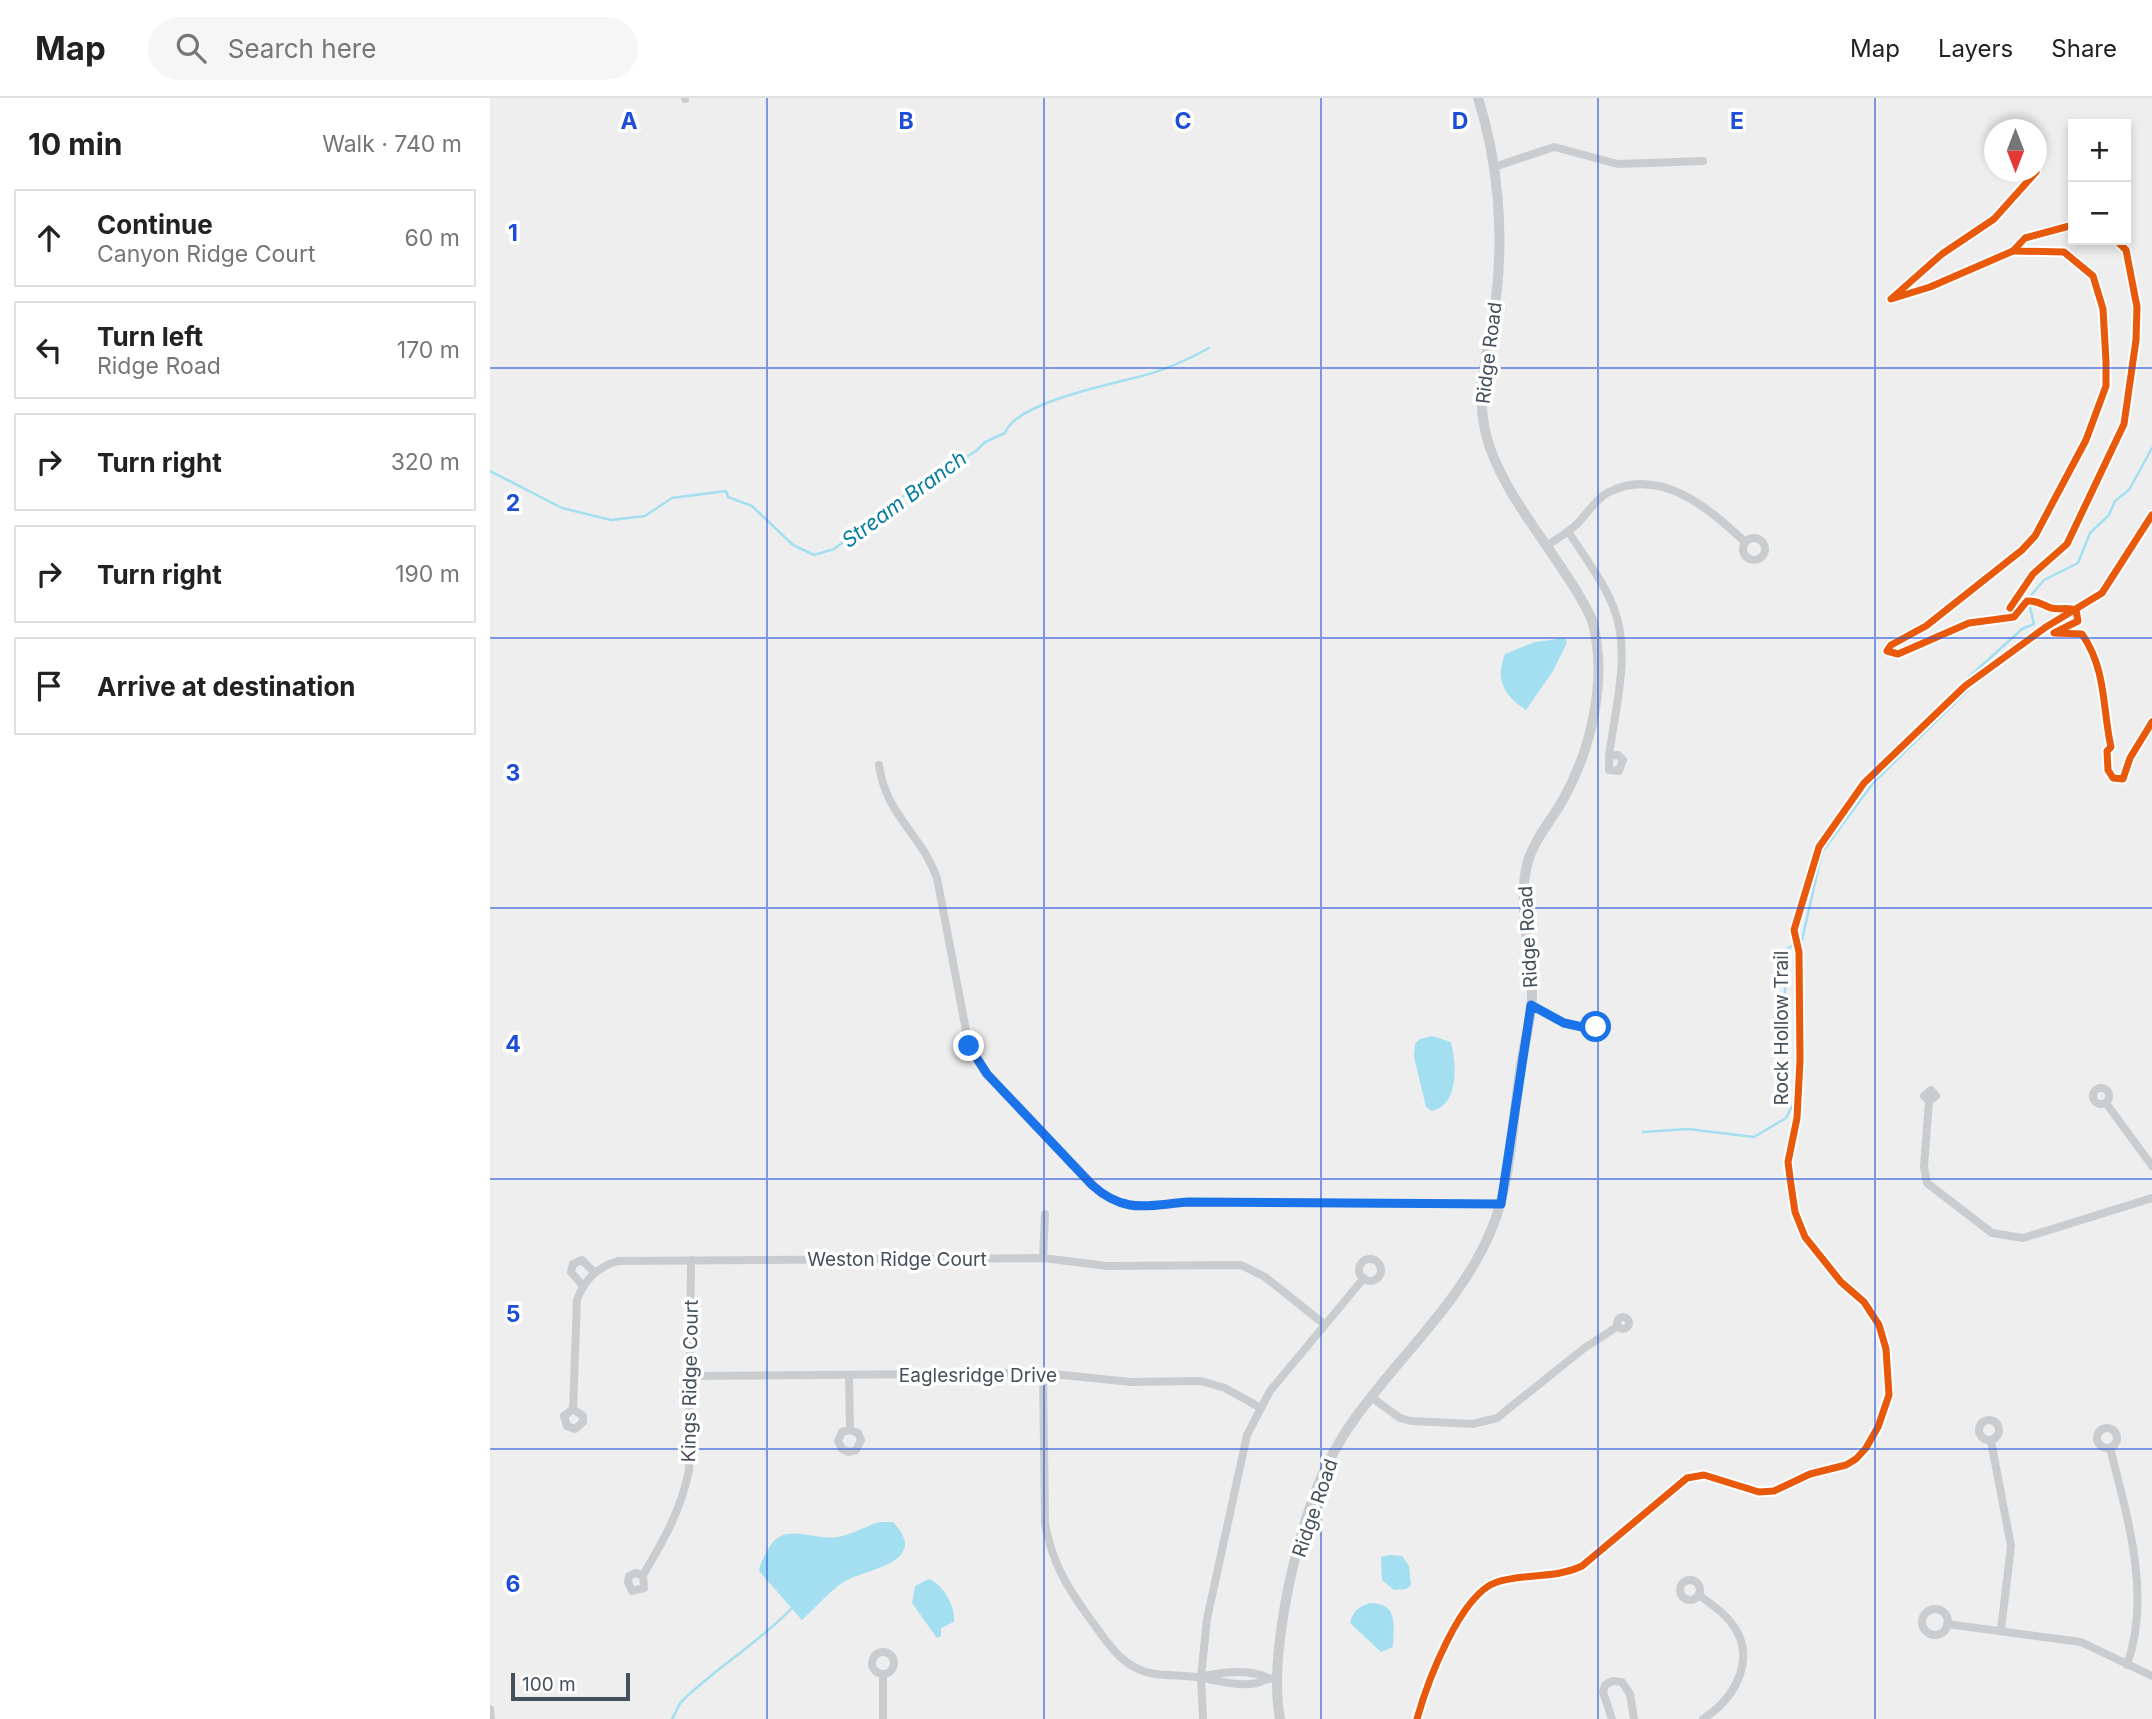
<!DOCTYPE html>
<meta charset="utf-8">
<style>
:root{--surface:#fff;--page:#f6f6f6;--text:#222;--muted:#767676;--line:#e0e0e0}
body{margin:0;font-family:Inter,sans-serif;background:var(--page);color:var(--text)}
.controls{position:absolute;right:21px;top:21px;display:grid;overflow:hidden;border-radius:0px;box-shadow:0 4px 10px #0003}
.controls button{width:63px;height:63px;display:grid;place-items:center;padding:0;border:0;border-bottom:2px solid var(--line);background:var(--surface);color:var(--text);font:35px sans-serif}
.compass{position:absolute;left:1494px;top:21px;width:63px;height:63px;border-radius:50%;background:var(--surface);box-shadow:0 4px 10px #0003;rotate:180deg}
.scale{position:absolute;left:21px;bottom:18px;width:119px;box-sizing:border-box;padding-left:7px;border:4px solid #44505c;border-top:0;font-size:19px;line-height:24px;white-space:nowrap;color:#44505c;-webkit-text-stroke:5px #fff;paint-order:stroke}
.stop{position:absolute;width:21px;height:21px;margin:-16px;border:5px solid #1a73e8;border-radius:50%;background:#fff}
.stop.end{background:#1a73e8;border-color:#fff;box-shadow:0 2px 7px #0008}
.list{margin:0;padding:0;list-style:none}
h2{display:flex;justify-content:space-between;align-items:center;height:91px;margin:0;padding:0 28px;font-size:30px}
h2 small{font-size:23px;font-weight:400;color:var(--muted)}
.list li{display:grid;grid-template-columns:46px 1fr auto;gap:21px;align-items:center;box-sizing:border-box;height:98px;margin:0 14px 14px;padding:0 14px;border:2px solid var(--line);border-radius:0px}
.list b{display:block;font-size:26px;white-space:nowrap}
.list p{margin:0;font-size:23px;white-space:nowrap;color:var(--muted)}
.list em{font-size:23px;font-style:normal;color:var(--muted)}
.icon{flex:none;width:38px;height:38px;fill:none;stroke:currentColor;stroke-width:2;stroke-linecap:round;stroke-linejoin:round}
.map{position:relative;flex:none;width:1662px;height:1621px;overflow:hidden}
header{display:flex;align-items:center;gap:42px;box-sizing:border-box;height:98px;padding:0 35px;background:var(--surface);border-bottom:2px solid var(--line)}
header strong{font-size:33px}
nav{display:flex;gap:38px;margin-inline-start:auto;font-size:24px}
.search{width:490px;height:63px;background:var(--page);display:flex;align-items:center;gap:18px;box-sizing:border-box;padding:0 24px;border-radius:38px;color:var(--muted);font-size:26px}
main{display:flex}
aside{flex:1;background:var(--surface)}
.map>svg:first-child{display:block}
</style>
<header>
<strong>Map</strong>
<div class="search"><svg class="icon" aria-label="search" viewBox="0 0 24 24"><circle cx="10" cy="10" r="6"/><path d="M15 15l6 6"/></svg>Search here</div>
<nav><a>Map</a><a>Layers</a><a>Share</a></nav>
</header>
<main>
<aside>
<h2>10 min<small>Walk · 740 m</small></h2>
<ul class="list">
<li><svg class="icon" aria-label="ahead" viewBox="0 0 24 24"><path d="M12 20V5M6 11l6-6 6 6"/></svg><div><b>Continue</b><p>Canyon Ridge Court</p></div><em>60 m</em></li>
<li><svg class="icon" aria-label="left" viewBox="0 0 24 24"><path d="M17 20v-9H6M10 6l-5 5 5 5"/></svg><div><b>Turn left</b><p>Ridge Road</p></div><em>170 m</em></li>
<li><svg class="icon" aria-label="right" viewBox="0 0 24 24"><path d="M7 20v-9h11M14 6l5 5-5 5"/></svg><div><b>Turn right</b></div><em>320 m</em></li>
<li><svg class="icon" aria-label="right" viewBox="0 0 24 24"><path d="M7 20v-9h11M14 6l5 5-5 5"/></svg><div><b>Turn right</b></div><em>190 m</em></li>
<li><svg class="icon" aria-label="arrive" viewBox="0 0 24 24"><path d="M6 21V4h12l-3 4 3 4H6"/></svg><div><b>Arrive at destination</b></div></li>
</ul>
</aside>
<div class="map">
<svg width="1662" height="1621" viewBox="0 0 1662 1621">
<rect width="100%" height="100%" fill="#efeeee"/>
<g fill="#a3dff0">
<path d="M1075,540L1077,545L1063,573L1036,612C1013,598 1005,580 1015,556L1045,544Z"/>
<path d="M942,938L961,944C966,965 970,1006 942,1013L936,1009L924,959L925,946L930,941Z"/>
<path d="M390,1424H403C443,1466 372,1471 352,1485C337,1496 325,1510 312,1522L269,1473C271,1463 275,1456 280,1448C296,1424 323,1443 347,1439C362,1437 375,1428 390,1424Z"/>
<path d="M900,1457L912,1458L919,1468L921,1487L916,1491L904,1492L892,1482L891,1459Z"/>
<path d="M439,1481C453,1486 466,1509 464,1524L451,1530V1538L447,1540L422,1505L425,1488Z"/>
<path d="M880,1505C908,1505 904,1527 903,1549L891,1554L860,1525C863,1513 868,1509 880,1505Z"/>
</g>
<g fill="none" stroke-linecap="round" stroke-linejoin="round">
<g stroke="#a3dff0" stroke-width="2.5">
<path d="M0,373L72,410L121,422L155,418L182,400L236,393L238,399L262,408L303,447L324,457L344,451L409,401L486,353L495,344L515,335C525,305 621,286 648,279C673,273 697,262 719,250"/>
<path d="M1153,1034L1198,1031L1264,1039L1296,1020L1302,1008L1292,987L1300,972L1294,911L1297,851L1312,842L1332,754L1383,685L1481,589L1479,579L1532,531L1544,526L1538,501L1554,482L1588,465L1600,435L1619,417L1625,403L1639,392L1662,350"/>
<path d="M182,1621C186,1615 188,1607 192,1603C227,1569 270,1544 303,1509"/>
</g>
<g stroke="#cacdcf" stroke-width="8">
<path d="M195,0V1"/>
<path d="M1004,69L1064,49L1128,66L1213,63"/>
<path d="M1078,433C1093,457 1112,481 1123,508C1142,554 1125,610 1119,658L1128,657L1133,662L1129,673L1119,672V658"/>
<circle cx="1264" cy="451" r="11"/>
<path d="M1056,448C1066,441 1078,435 1087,426C1097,416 1105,402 1117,395C1170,367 1220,411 1255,444"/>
<path d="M389,667C396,718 431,735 447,780L479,948L497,976L612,1096C647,1114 661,1107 697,1104L1011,1106"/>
<path d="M1041,907L1074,925L1106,932L1110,936L1115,935L1117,929L1110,925L1106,932"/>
<circle cx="1611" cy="998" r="8"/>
<path d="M1439,1003L1446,998L1441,992L1434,998L1439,1003L1434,1069L1437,1085L1502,1135L1533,1140L1662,1100"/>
<path d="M1616,1005L1662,1068"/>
<path d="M553,1160L555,1116"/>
<circle cx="880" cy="1172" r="11"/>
<path d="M93,1188L81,1174L83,1166L92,1162L104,1174"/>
<circle cx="1133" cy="1225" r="6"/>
<path d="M553,1275L555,1426C562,1463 576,1488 598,1518C616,1542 632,1572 665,1576C681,1578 698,1577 713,1580C730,1583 750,1589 767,1585C775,1583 778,1579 787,1580"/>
<path d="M359,1277L360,1332L352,1334L348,1343L352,1351L359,1354L366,1352L371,1342L368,1335L360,1332"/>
<path d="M201,1278L553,1275L641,1284L711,1283L735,1290L769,1309"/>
<path d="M881,1299L910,1320L921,1323L983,1326L1007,1320L1093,1251L1128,1228"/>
<path d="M83,1311L93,1318V1324L85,1331L77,1328L74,1318L83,1311L87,1202C94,1182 107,1169 128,1163L553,1160L617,1168L751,1167L775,1179L834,1226"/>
<circle cx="1499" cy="1332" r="10"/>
<circle cx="1617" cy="1340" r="10"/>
<path d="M1501,1343L1521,1448L1511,1532"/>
<path d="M1620,1350C1637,1418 1662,1498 1637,1567"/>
<path d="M153,1477L154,1490L142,1493L138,1484L139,1478L145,1475L153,1477C174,1442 191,1412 199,1372L201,1162"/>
<circle cx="1200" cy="1492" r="10"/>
<path d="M1209,1497C1219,1505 1231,1512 1239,1522C1269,1557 1247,1599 1213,1621"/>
<circle cx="1445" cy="1524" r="13"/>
<path d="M1457,1526L1591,1544L1662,1578"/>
<circle cx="393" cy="1565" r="11"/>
<path d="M714,1578C733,1574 758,1571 776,1579"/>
<path d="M0,1611L1,1621"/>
<path d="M393,1621V1576"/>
<path d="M713,1621L711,1579L717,1521L757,1337L780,1293L874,1180"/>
<path d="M1122,1621L1113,1594L1115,1587L1122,1583L1132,1584L1140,1596L1144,1621"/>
</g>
<path stroke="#cacdcf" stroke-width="10" d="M790,1621C778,1556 807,1432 834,1373C847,1345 863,1321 882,1298C924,1244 976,1195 1002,1130C1022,1082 1022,1024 1030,973C1033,948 1042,922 1042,897C1042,855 1027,808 1037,767C1043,742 1062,722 1074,700C1102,649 1118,579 1102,522C1074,460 1006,395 994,327C986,285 1001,242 1006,200C1014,134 1008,63 988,0"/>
<g stroke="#fff" stroke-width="11">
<g id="cycleway">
<path d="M1546,74L1504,121L1452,156L1401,201L1440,189L1523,153L1535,140L1583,127"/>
<path d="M1523,153L1574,154L1603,178L1613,211L1616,263V288L1596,342L1545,438L1532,452L1436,528L1401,547L1397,553L1408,556L1479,525L1524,519L1537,503C1548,502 1552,507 1561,510C1570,512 1578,509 1586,512L1588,523L1564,535L1592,536C1617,573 1612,609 1621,649L1617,653L1618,672L1623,680L1633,681L1640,660L1662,624"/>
<path d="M1520,510L1543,476L1577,446L1634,326L1646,242L1647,209L1636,152L1626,142"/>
<path d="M927,1621C937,1585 970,1496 1007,1484C1035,1475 1065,1481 1092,1468L1197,1380L1214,1377L1269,1394L1284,1393L1320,1376L1356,1367L1366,1361L1376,1350L1388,1329L1399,1297L1396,1251L1389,1227L1374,1204L1351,1184L1315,1139L1305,1114L1301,1087L1298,1064L1307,1020L1310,962L1309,854L1304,832L1329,749L1374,685L1475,588L1556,529L1612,495L1662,417"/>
</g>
</g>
<use href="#cycleway" stroke="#e8590c" stroke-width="7"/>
</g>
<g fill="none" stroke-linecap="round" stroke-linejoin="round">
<path stroke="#1a73e8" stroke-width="9" d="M479,948L497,976L602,1087C635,1117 659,1107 698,1104L1011,1106L1041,907L1074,925L1106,932V929"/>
</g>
<path fill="none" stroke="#1d4ed8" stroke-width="2" stroke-opacity="0.55" d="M277,0V1621M554,0V1621M831,0V1621M1108,0V1621M1385,0V1621M0,270H1662M0,540H1662M0,810H1662M0,1081H1662M0,1351H1662"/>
<g text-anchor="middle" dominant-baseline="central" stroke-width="7" stroke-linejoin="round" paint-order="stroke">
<g font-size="19" fill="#44505c" stroke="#fff">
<text transform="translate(999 255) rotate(-83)">Ridge Road</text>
<text transform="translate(1038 839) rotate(-93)">Ridge Road</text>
<text transform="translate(1291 930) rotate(-90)">Rock Hollow Trail</text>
<text x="407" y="1161">Weston Ridge Court</text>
<text x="488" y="1277">Eaglesridge Drive</text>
<text transform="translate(200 1283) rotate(-89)">Kings Ridge Court</text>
<text transform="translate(825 1410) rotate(-71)">Ridge Road</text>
</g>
<g font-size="21" font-style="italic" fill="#047ea0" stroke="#fff">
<text transform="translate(414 401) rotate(-36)">Stream Branch</text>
</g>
</g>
<g font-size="23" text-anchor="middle" font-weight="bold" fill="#1d4ed8" stroke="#fff" stroke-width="7" stroke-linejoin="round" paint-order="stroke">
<text x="139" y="31">A</text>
<text x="416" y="31">B</text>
<text x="693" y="31">C</text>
<text x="970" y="31">D</text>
<text x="1247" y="31">E</text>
<text x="23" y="143">1</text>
<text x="23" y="413">2</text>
<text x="23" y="683">3</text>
<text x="23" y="954">4</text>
<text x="23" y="1224">5</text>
<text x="23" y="1494">6</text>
</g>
</svg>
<div class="controls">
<button>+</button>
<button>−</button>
</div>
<svg class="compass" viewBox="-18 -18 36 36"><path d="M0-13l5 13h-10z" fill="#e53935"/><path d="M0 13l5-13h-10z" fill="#767676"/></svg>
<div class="scale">100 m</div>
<div class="stop" style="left:1106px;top:929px"></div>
<div class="stop end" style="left:479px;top:948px"></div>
</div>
</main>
